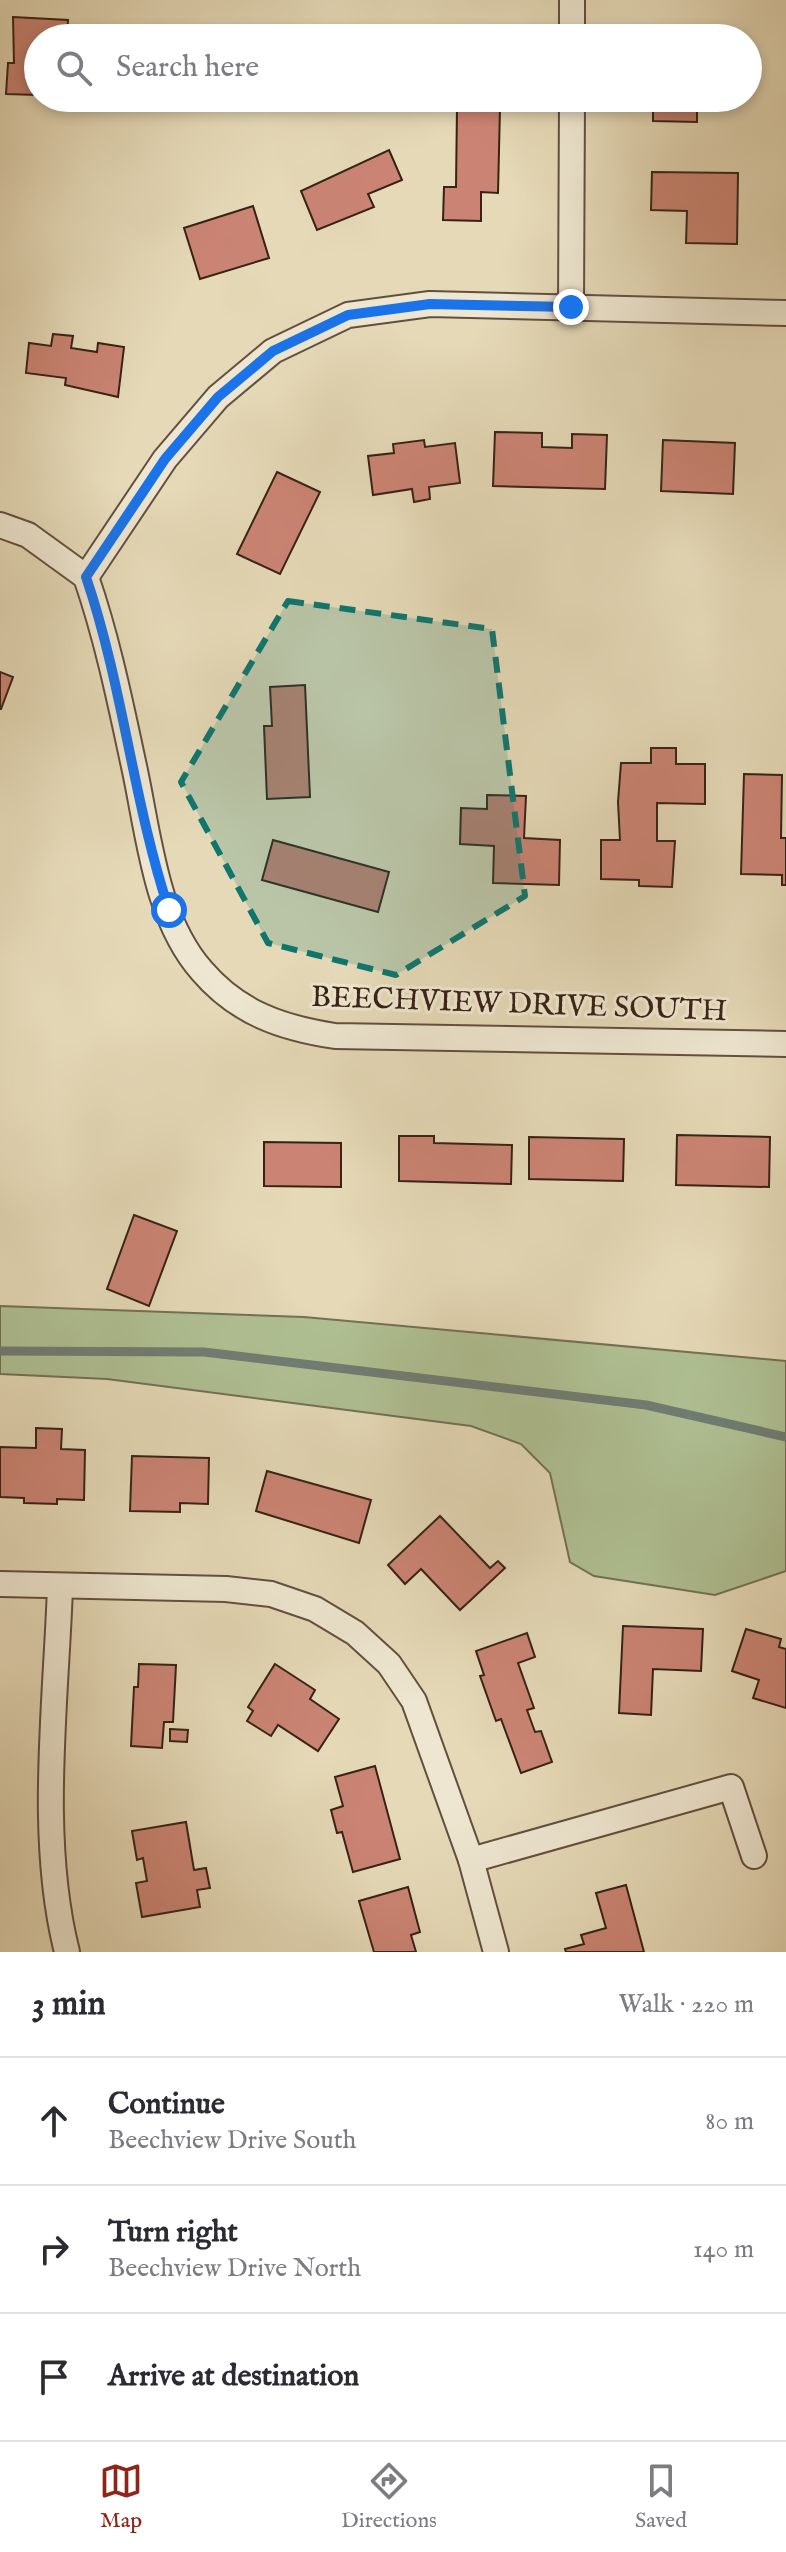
<!DOCTYPE html>
<meta charset="utf-8">
<style>
:root{--surface:#fff;--page:#f7f7f7;--text:#2b2b33;--muted:#7c7c81;--line:#e1e1e2;--accent:#8f2418}
body{margin:0;font-family:"IM FELL English",serif;background:var(--page);color:var(--text)}
.stop{position:absolute;width:24px;height:24px;margin:-18px;border:6px solid #1a73e8;border-radius:50%;background:#fff}
.stop.end{background:#1a73e8;border-color:#fff;box-shadow:0 2px 8px #0008}
.list{margin:0;padding:0;list-style:none}
h2{display:flex;justify-content:space-between;align-items:center;height:104px;margin:0;padding:0 32px;font-size:34px}
h2 small{font-size:26px;font-weight:400;color:var(--muted)}
.list li{display:grid;grid-template-columns:52px 1fr auto;gap:24px;align-items:center;box-sizing:border-box;height:128px;padding:0 32px;border-top:2px solid var(--line)}
.list b{display:block;font-size:30px;white-space:nowrap}
.list p{margin:0;font-size:26px;white-space:nowrap;color:var(--muted)}
.list em{font-size:26px;font-style:normal;color:var(--muted)}
.icon{flex:none;width:44px;height:44px;fill:none;stroke:currentColor;stroke-width:2;stroke-linecap:round;stroke-linejoin:round}
.map{position:relative;flex:none;width:786px;height:1952px;overflow:hidden}
.search{position:absolute;background:var(--surface);box-shadow:0 4px 12px #0003;left:24px;right:24px;top:24px;height:88px;display:flex;align-items:center;gap:20px;box-sizing:border-box;padding:0 28px;border-radius:44px;color:var(--muted);font-size:30px}
.sheet{height:488px;background:var(--surface)}
nav{display:flex;justify-content:space-around;align-items:center;box-sizing:border-box;height:112px;border-top:2px solid var(--line);background:var(--surface);font-size:22px;color:var(--muted)}
nav a{display:grid;justify-items:center;gap:4px}
nav .on{color:var(--accent)}
.map>svg:first-child{display:block}
</style>
<div class="map">
<svg width="786" height="1952" viewBox="0 0 786 1952">
<rect width="100%" height="100%" fill="#e5d9b7"/>
<filter id="stains"><feTurbulence type="fractalNoise" baseFrequency=".0025" numOctaves="4"/><feColorMatrix values="0 0 0 0 .2 0 0 0 0 .09 0 0 0 0 .02 0 0 0 .5 -.17"/></filter>
<radialGradient id="worn" r=".72"><stop offset=".6" stop-color="#630" stop-opacity="0"/><stop offset="1" stop-color="#630" stop-opacity=".3"/></radialGradient>
<path fill="#afc093" stroke="#737154" stroke-width="2" d="M0,1306L304,1317L786,1361V1571L715,1595L594,1576L570,1562L550,1473L521,1444L471,1426L107,1379L0,1374Z"/>
<g fill="none" stroke-linecap="round" stroke-linejoin="round">
<path stroke="#707d74" stroke-width="9" d="M0,1351L204,1352L646,1405L786,1437"/>
</g>
<g fill="#cb8474" stroke="#372215" stroke-width="2">
<path d="M13,17L68,20L67,38H38V95L6,94L8,63H14Z"/>
<path d="M655,30L698,31V38H654Z"/>
<path d="M653,98H697V122L653,121Z"/>
<path d="M457,107L500,108L498,193L481,192V221L443,220L444,187H456Z"/>
<path d="M389,150L402,180L368,194L374,207L317,230L301,191Z"/>
<path d="M652,172L738,173L737,244L686,243L687,211L651,210Z"/>
<path d="M253,206L269,258L200,279L184,228Z"/>
<path d="M53,334L73,336L71,348L97,352L98,343L124,347L118,397L65,385L66,378L26,373L29,343L51,346Z"/>
<path d="M495,432L542,433V447L572,448V434L607,435L605,489L493,486Z"/>
<path d="M424,440L425,447L455,443L460,483L429,487L430,499L414,502L412,489L373,495L368,456L394,453L393,444Z"/>
<path d="M663,440L735,443L733,494L661,491Z"/>
<path d="M277,472L320,492L280,574L237,554Z"/>
<path d="M0,672L13,677L1,709H0Z"/>
<path d="M305,685L310,797L267,799L264,726H272L270,687Z"/>
<path d="M651,748H676V764H705V804L657,803V841H675L672,887L639,886V880L601,879V840H620L618,802L621,763H651Z"/>
<path d="M744,774L782,775L781,838H786V885H782V875L741,874Z"/>
<path d="M487,795L526,796L524,838L560,840L559,885L493,883L494,846L460,844L461,808L487,809Z"/>
<path d="M273,840L389,872L378,912L262,880Z"/>
<path d="M677,1135L770,1137L769,1187L676,1185Z"/>
<path d="M399,1136H434V1143L512,1145L511,1184L399,1181Z"/>
<path d="M529,1137L624,1139L623,1181L529,1179Z"/>
<path d="M264,1142L341,1143V1187L264,1186Z"/>
<path d="M134,1215L177,1231L149,1306L107,1289Z"/>
<path d="M36,1428L62,1429L61,1449L85,1450L84,1500L57,1499V1504L24,1503V1498L0,1497V1447L36,1448Z"/>
<path d="M132,1456L209,1458L208,1504L180,1503V1512L130,1511Z"/>
<path d="M267,1471L371,1500L359,1543L256,1511Z"/>
<path d="M440,1516L490,1568L498,1561L505,1568L460,1610L421,1569L405,1584L388,1565Z"/>
<path d="M623,1626L703,1629L701,1671L653,1669L651,1715L619,1713Z"/>
<path d="M746,1629L781,1639L779,1647L786,1649V1708L753,1698L759,1680L732,1671Z"/>
<path d="M527,1633L535,1657L518,1663L534,1708L527,1710L535,1732L541,1731L552,1762L521,1773L501,1719L496,1721L480,1676L484,1675L476,1651Z"/>
<path d="M139,1664L176,1665L173,1722H164L162,1748L131,1746L134,1687H138Z"/>
<path d="M275,1664L315,1690L310,1699L339,1719L318,1751L278,1725L271,1736L247,1721L253,1711L248,1707Z"/>
<path d="M170,1729L188,1730L187,1742L170,1741Z"/>
<path d="M375,1766L400,1859L353,1872L342,1832L337,1833L331,1810L343,1806L335,1777Z"/>
<path d="M186,1822L194,1870L206,1868L210,1888L197,1890L200,1907L142,1917L136,1883L147,1881L143,1858L137,1860L132,1831Z"/>
<path d="M626,1885L644,1952H566L565,1949L584,1944L581,1935L606,1928L596,1893Z"/>
<path d="M408,1887L420,1932L411,1935L416,1952H374L359,1901Z"/>
</g>
<g fill="none" stroke-linecap="round" stroke-linejoin="round">
<g stroke="#62503e" stroke-width="28">
<g id="minor">
<path d="M572,38V0"/>
<path d="M571,307L572,98"/>
<path d="M0,525L28,535L86,577"/>
<path d="M86,577C108,641 121,706 135,771C149,837 156,919 202,971C238,1013 282,1028 335,1036L786,1044"/>
<path d="M86,577L165,459L218,397L273,351L348,315L430,304L786,313"/>
<path d="M0,1584L226,1589L271,1594L315,1609L355,1633L389,1664L414,1701L471,1860L496,1952"/>
<path d="M60,1587C56,1704 38,1838 67,1952"/>
<path d="M471,1860L731,1787L754,1856"/>
</g>
</g>
<use href="#minor" stroke="#eee6d0" stroke-width="24"/>
</g>
<g fill="none" stroke-linecap="round" stroke-linejoin="round">
<path stroke="#1a73e8" stroke-width="10" d="M169,910C133,801 123,686 86,577L165,459L218,397L273,351L348,315L430,304L571,307"/>
</g>
<path fill="#0f766e" fill-opacity="0.2" stroke="#0f766e" stroke-width="6" stroke-dasharray="16 10" stroke-linejoin="round" d="M288,601L492,629L525,896L396,975L268,943L181,782Z"/>
<g text-anchor="middle" dominant-baseline="central" stroke-width="6" stroke-linejoin="round" paint-order="stroke">
<g font-size="30" fill="#372215" stroke="#eee6d0">
<text transform="translate(519 1005) rotate(2)">BEECHVIEW DRIVE SOUTH</text>
</g>
</g>
<rect width="100%" height="100%" filter="url(#stains)"/>
<rect width="100%" height="100%" fill="url(#worn)"/>
</svg>
<div class="stop" style="left:169px;top:910px"></div>
<div class="stop end" style="left:571px;top:307px"></div>
<div class="search"><svg class="icon" aria-label="search" viewBox="0 0 24 24"><circle cx="10" cy="10" r="6"/><path d="M15 15l6 6"/></svg>Search here</div>
</div>
<section class="sheet">
<h2>3 min<small>Walk · 220 m</small></h2>
<ul class="list">
<li><svg class="icon" aria-label="ahead" viewBox="0 0 24 24"><path d="M12 20V5M6 11l6-6 6 6"/></svg><div><b>Continue</b><p>Beechview Drive South</p></div><em>80 m</em></li>
<li><svg class="icon" aria-label="right" viewBox="0 0 24 24"><path d="M7 20v-9h11M14 6l5 5-5 5"/></svg><div><b>Turn right</b><p>Beechview Drive North</p></div><em>140 m</em></li>
<li><svg class="icon" aria-label="arrive" viewBox="0 0 24 24"><path d="M6 21V4h12l-3 4 3 4H6"/></svg><div><b>Arrive at destination</b></div></li>
</ul>
</section>
<nav>
<a class="on"><svg class="icon" aria-label="map" viewBox="0 0 24 24"><path d="M3 6l6-2 6 2 6-2v14l-6 2-6-2-6 2zM9 4v14M15 6v14"/></svg>Map</a>
<a><svg class="icon" aria-label="directions" viewBox="0 0 24 24"><path d="M12 3l9 9-9 9-9-9zM9 14v-3h6M13 9l2 2-2 2"/></svg>Directions</a>
<a><svg class="icon" aria-label="saved" viewBox="0 0 24 24"><path d="M7 4h10v16l-5-4-5 4z"/></svg>Saved</a>
</nav>
